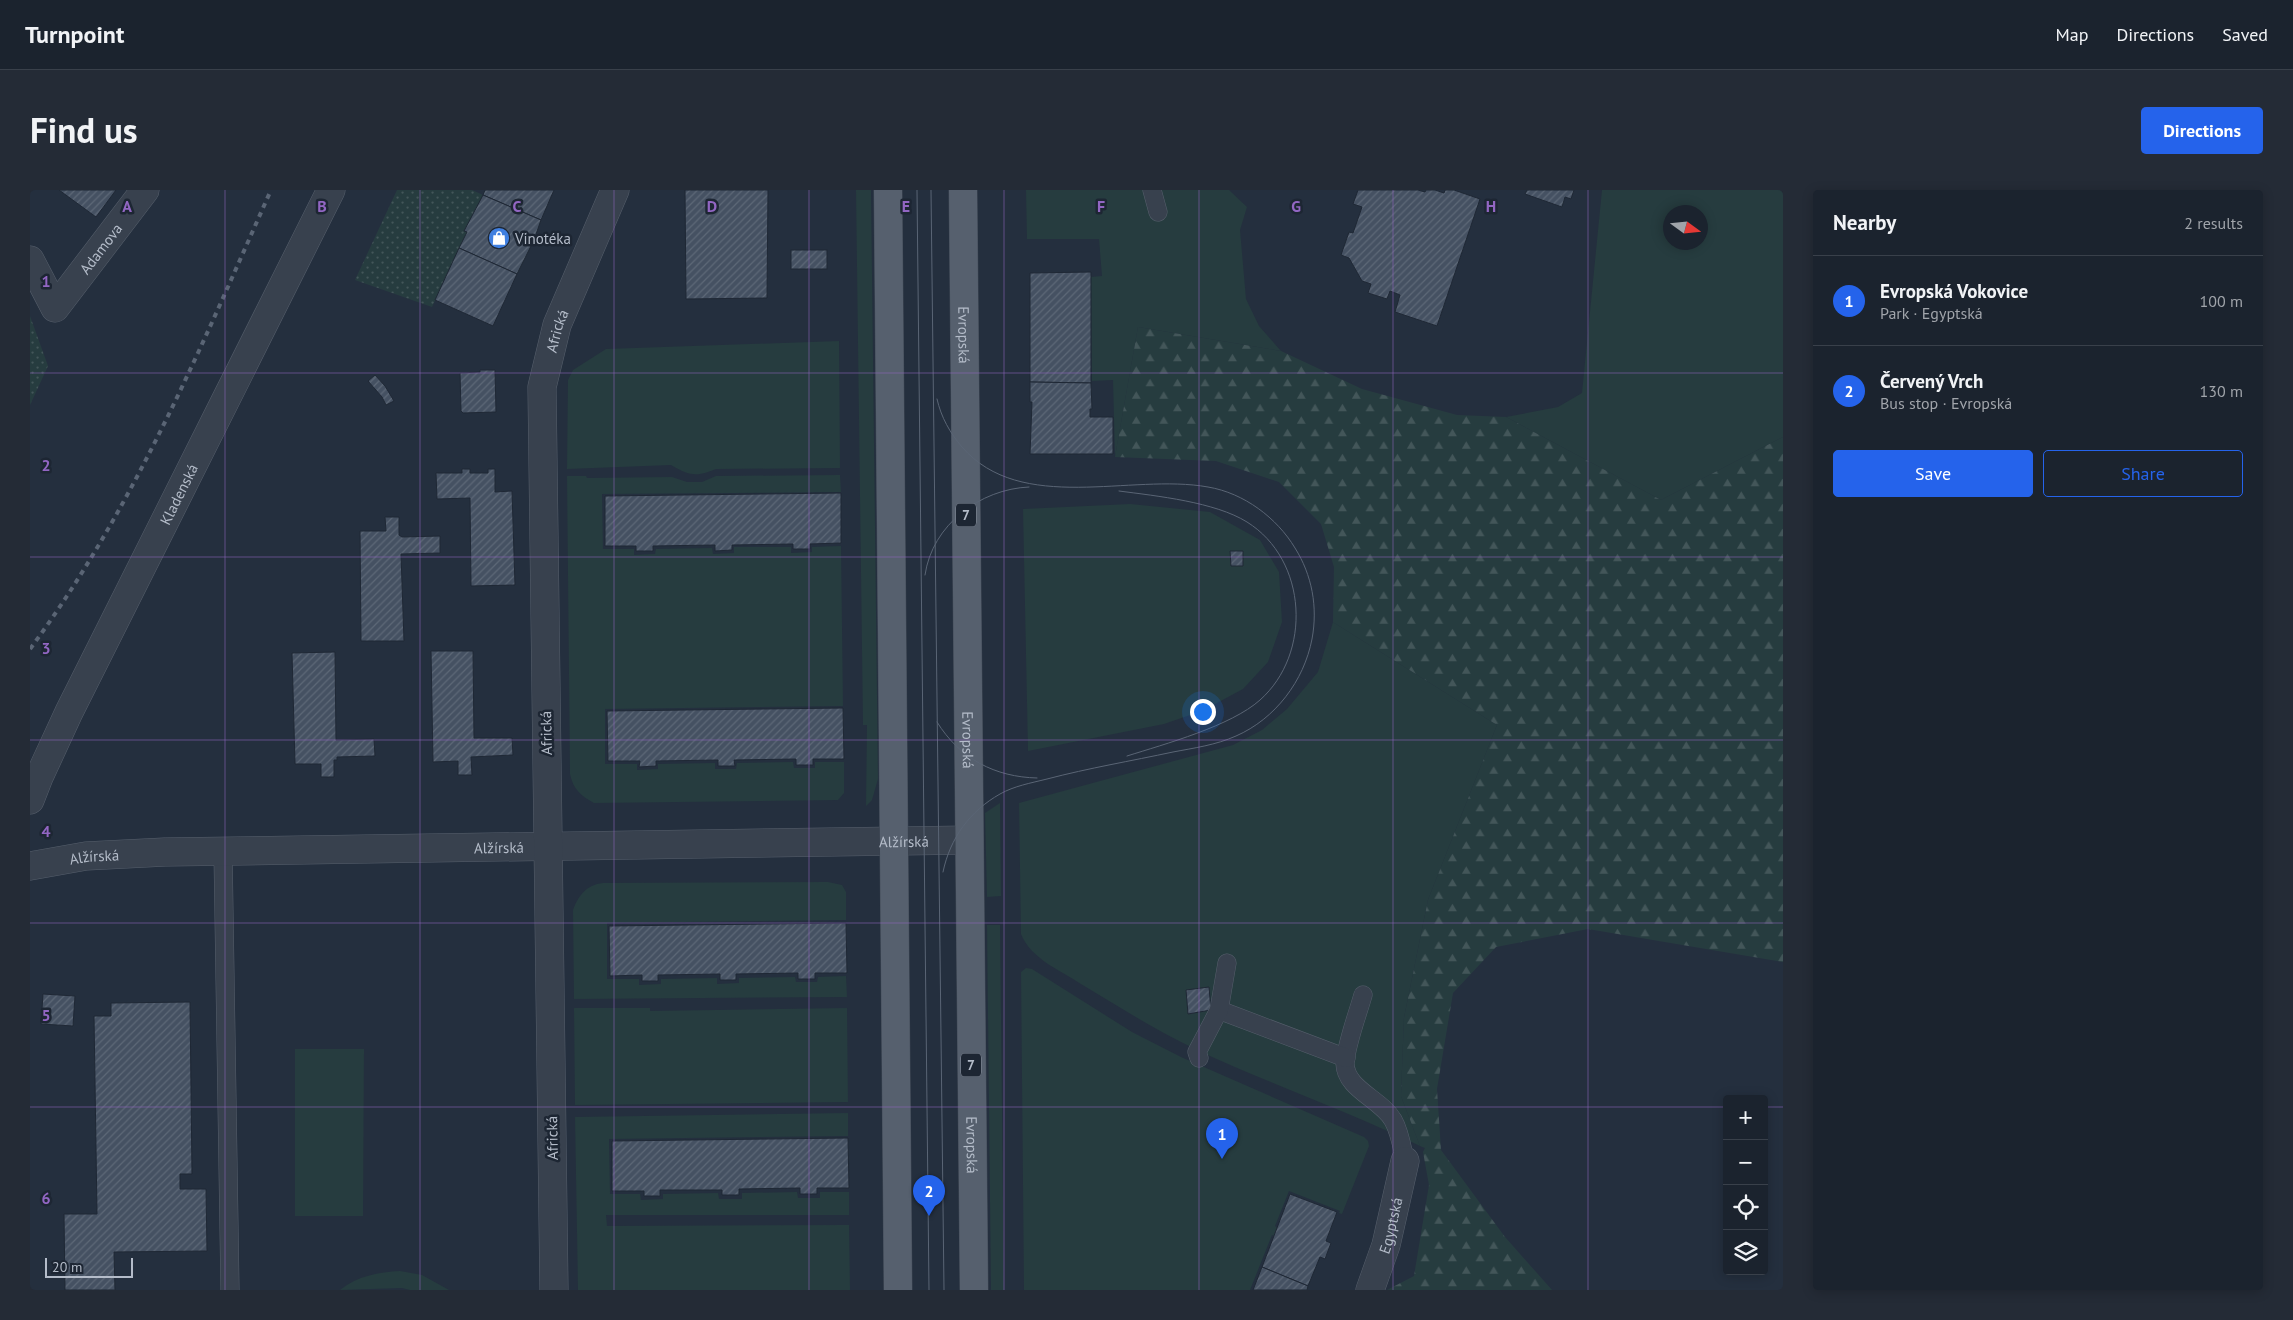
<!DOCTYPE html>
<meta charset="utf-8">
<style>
:root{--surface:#1b232e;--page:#242b36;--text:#f1f3f6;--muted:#a0a4aa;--line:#39404a;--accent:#2563eb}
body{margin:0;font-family:"PT Sans",sans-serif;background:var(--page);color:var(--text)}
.controls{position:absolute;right:15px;bottom:15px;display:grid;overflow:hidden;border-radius:5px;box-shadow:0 2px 12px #0003}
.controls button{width:45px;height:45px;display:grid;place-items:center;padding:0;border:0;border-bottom:1px solid var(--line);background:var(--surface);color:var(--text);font:25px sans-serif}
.compass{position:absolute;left:1633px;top:15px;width:45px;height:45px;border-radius:50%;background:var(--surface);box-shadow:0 2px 12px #0003;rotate:105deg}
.scale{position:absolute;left:15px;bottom:12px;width:88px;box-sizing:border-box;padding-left:5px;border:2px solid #b4bcc9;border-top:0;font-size:14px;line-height:18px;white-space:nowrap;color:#b4bcc9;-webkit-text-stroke:4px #1d2633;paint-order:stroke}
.you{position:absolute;left:1172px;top:521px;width:18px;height:18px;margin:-12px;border:4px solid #fff;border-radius:50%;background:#1a73e8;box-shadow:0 0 0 8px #1a73e833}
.badge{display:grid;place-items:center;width:32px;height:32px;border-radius:50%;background:var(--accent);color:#fff;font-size:16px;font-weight:700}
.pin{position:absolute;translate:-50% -41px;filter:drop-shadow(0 1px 2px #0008)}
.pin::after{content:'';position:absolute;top:26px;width:18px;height:15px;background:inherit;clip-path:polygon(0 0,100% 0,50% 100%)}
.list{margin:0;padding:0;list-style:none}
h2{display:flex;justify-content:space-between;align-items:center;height:65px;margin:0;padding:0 20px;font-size:21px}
h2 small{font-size:16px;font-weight:400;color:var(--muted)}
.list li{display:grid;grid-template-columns:32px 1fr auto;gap:15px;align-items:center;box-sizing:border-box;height:90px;padding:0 20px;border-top:1px solid var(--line)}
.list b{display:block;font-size:19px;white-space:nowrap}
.list p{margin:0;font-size:16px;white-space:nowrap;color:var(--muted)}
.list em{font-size:16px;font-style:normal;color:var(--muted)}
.actions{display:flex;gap:10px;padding:15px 20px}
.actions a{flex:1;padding:11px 0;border:1px solid var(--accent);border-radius:5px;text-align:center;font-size:18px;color:var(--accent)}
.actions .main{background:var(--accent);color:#fff}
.icon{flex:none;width:28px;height:28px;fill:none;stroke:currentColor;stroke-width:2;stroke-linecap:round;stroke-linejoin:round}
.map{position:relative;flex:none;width:1753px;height:1100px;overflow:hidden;border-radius:5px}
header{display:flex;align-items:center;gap:30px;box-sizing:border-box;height:70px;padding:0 25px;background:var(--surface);border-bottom:1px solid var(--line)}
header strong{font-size:24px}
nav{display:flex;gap:28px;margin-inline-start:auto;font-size:18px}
.intro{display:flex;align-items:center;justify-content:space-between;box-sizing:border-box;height:120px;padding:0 30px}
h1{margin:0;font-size:35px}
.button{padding:12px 22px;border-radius:5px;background:var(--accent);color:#fff;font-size:18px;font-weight:700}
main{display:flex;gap:30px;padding:0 30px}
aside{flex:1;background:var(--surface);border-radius:5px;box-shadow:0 2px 12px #0003}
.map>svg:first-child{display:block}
</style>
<header>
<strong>Turnpoint</strong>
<nav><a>Map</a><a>Directions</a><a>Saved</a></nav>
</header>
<div class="intro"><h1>Find us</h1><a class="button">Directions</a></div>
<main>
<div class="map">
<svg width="1753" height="1100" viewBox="0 0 1753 1100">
<defs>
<pattern id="forest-firs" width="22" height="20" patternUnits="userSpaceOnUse" patternTransform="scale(1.25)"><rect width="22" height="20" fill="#263c3f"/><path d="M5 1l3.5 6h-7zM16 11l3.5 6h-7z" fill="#435659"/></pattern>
<pattern id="garden-dots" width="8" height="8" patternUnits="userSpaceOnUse" patternTransform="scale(1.25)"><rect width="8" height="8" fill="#263c3f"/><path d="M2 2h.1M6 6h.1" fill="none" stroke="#435659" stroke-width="1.8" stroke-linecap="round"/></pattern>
<pattern id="building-hatch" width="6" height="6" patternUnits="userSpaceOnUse" patternTransform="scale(1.25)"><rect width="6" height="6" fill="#455162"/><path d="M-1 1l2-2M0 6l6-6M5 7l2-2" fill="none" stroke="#5d6877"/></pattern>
</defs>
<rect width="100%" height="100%" fill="#242f3e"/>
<g fill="#263c3f" fill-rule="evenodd">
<path d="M826,0H841L848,589L842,610L836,616L837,535H833Z"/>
<path d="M996,0H1199L1217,17L1210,40L1216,109L1229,136L1251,161L1108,137L1085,267L1083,190L1062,191L1061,87L1072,86L1069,49H997Z"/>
<path d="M1572,0H1753V247L1631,310L1476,227L1528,217L1552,203ZM1640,22H1670V52H1640Z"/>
<path d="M809,151L810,278L686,279C666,287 660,286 641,275L537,279L538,190L543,180L576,159Z"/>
<path d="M810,285L811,302L572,304L573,359H604V365L625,364L626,359L682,358L683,364L704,363V357H761V363L782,362V357L811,356L813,516L575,519V574H607V580L628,579V574L685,573V579H706L707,573L763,572L764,578H785V572H814V603L808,610L564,613C551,606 543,599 540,584L537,286H556L557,288L642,287L657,292H672L686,286Z"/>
<path d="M1100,314L1180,322L1230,350L1249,382L1252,432L1238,472L1213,499L1172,521L1134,534L998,561L993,319ZM1200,361H1213V376H1201Z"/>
<path d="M1303,432L1467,535L1398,710L1374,828L1371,906L1390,956C1317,921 1240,894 1167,860C1127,841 1089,817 1051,794C1030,780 1001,769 991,744L989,613L1203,555L1232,540L1257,519L1288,482ZM1179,797L1181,820L1158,824L1156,800Z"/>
<path d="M970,613L971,706L957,707L955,623Z"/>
<path d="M798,692L812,695L816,702V730L577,733V789H609V795L631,794V789L687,788V794L709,793V788L765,787L766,792H787L788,787L816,786L817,807L544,809L543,720C549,705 556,695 573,693Z"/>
<path d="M957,735H970L974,1100H961Z"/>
<path d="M996,778L1002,779L1102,842L1151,867L1334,947L1338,951L1339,956L1312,1024L1309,1023L1310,1021L1259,1001L1245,1036L1247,1038L1244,1046L1242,1045L1220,1100H994L991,782Z"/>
<path d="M544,818H620V821L817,818L818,912L545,915Z"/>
<path d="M265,859H334L333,1026H265Z"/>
<path d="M818,923V946L579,949L580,1004H610L611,1010L633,1009V1004L688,1003L689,1009H712V1003L767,1002L768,1008H790V1002H819V1025H576L577,1036L819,1035L820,1100H548L545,927Z"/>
<path d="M370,1081L392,1085L419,1100H380L372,1098L310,1100C327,1086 349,1082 370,1081Z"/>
</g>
<path fill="url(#forest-firs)" d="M1108,137L1251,161L1332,199L1427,225L1476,227L1631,310L1753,247V772L1558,739L1466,757L1423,803L1407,899L1411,960L1475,1047L1522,1100H1357L1384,1086L1399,995L1393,962L1395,958L1390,956L1371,906L1374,828L1398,710L1467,535L1303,432L1304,377L1291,334L1249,292L1186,271L1085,267Z"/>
<g fill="url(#garden-dots)">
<path d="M367,0H442L453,5L435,40L437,42L402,117L325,90Z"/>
<path d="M0,126L18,176L0,215Z"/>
</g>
<g fill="url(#building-hatch)" stroke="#1f2835">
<path d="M29,0H86L66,27Z"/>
<path d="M455,0H524L511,30L453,5Z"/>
<path d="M655,0H738L737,108L656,109Z"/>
<path d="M1328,0H1388L1395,2L1396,0H1405L1414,3L1415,0H1424L1450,9L1407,136L1365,122L1370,105L1360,101L1357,109L1338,103L1341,94L1332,91L1319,68L1311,65L1319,42L1323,43L1332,17L1323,14Z"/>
<path d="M1497,0H1544L1541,9L1535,7L1532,17L1495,4Z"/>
<path d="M453,5L511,30L504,50L487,84L429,58L437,42L434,41Z"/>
<path d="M429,58L487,84L463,136L405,110Z"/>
<rect x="761" y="60" width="36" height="19"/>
<path d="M1061,82V193L1000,192V83Z"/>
<path d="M450,180H465L466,222L433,223L431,221L430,183L450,182Z"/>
<path d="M345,185L355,196L364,211L356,215L352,207L338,191Z"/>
<path d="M1000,192L1061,193L1062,219H1060V227H1083V264H1000L1002,212H1000Z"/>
<path d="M432,279H440V283H458V279H465V302L482,301L485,395L441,396L440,308L407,309L406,283H432Z"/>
<path d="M811,303V353L780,354V359H763V354L702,355V360L685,361V355L623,356V361H606V356H575V306Z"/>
<path d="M355,327H369V345L372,347L410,346V363L371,364L374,451H331L330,341H356Z"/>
<path d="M1200,361H1213V376H1201Z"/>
<path d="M401,461H443L444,548H482L483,565L441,567L442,585H428V571L403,572Z"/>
<path d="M305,462L306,550L344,549L345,566L307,567V570H304V587H291V574H265L262,463Z"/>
<path d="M813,518L814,569H783V575H766V569L704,570L705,576H688V570L626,571V576L609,577L610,571H578L577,521Z"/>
<path d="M816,733L817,783H785V789H768V783L706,784V790H690V784L628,785V791H612V785L580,786L579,736Z"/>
<path d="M1179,797L1181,820L1158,824L1156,800Z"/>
<path d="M13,804L45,806L43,836L11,834Z"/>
<path d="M160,812L162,984H150V999H176L177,1061L84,1062L85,1100H35L34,1024H67L64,826H81V813Z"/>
<path d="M818,948L819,998H787V1004H770V998L709,999V1005H692V1000H630V1006H614V1001H582V951Z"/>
<path d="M1260,1004L1307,1022L1296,1051L1301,1053L1295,1069L1290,1067L1278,1096L1232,1077Z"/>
<path d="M1232,1077L1278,1096L1277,1100H1223Z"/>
</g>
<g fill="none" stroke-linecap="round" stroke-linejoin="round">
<g stroke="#565f6c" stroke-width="19">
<g id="lane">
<path d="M1122,0L1128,22"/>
<path d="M193,661L200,1100"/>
<path d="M1333,805C1328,823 1316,855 1315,873C1315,899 1351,909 1363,930C1370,942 1372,957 1375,971"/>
<path d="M1189,820L1316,868"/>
<path d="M1169,868L1167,862L1189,820L1197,773"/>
</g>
</g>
<g stroke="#565f6c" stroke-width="29">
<g id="street">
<path id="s1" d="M0,70L25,118L115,0"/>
<path id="s2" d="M0,610L9,587L39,522L301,0"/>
<path id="s3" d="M0,676L56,666L135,662L939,650"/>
<path id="s4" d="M524,1100L512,197L527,135L585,0"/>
<path id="s5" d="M1340,1100L1356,1055L1375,971"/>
</g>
</g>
<g stroke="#414a57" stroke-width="29">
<g id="primary">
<path d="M858,0L868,1100"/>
<path id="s6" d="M933,0L944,1100"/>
</g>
</g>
<use href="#lane" stroke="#38414e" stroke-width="18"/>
<use href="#street" stroke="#38414e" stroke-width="28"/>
<use href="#primary" stroke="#56606e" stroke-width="28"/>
<g stroke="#5a6575" stroke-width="1">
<path d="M887,0L899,1100"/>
<path d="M901,0L914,1100"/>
<path d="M907,209C911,227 920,243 932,257C991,325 1101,283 1178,297C1214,303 1247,328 1265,358C1282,385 1288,417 1282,449C1274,491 1245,529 1206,546C1186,555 1164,558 1143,562C1101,571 1059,578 1017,589C1001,593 984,596 970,604C940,621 920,648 913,682"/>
<path d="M1089,301C1127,306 1185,312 1217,332C1278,370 1282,464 1230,510C1201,536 1135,554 1097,566"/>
<path d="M895,385C902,335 950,299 999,297"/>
<path d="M907,532C930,569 965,587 1007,588"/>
</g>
<path stroke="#5a6575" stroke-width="4" stroke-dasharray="5 5" stroke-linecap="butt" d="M0,459C103,320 171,157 241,0"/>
</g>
<path fill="none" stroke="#9266c3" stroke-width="1" stroke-opacity="0.55" d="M195,0V1100M390,0V1100M584,0V1100M779,0V1100M974,0V1100M1169,0V1100M1363,0V1100M1558,0V1100M0,183H1753M0,367H1753M0,550H1753M0,733H1753M0,917H1697M1734,917H1753"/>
<defs>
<g id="shop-disc" transform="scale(1.125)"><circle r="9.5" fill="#3f7fe0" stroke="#1d2633"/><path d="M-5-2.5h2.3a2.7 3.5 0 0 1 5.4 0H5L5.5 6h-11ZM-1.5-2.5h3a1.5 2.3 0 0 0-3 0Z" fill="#fff"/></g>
</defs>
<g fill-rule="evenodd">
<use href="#shop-disc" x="469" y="48"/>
</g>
<g text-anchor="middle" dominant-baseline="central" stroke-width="5" stroke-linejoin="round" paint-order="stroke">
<g fill="#1d2633" stroke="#878f9c" stroke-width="1">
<rect x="926" y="313.5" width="20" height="23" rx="4"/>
<rect x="931" y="863.5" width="20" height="23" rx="4"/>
</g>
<g font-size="14" font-weight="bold" fill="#b4bcc9">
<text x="936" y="325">7</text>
<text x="941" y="875">7</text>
</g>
<g font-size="15" fill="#b4bcc9" stroke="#1d2633" text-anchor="start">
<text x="485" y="48">Vinotéka</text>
</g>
<g font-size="15" fill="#b4bcc9" stroke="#1d2633">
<text stroke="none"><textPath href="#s1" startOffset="129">Adamova</textPath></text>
<text stroke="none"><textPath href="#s4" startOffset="961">Africká</textPath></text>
<text stroke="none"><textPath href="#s6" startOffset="145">Evropská</textPath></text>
<text stroke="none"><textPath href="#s2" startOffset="340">Kladenská</textPath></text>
<text transform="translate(516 543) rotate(-91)">Africká</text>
<text stroke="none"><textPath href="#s6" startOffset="550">Evropská</textPath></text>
<text stroke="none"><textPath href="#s3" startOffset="875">Alžírská</textPath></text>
<text stroke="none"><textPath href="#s3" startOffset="470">Alžírská</textPath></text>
<text stroke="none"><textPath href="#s3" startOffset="65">Alžírská</textPath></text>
<text transform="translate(522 948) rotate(-91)">Africká</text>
<text stroke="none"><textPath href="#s6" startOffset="955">Evropská</textPath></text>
<text stroke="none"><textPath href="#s5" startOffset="68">Egyptská</textPath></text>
</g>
</g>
<g font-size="16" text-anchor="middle" font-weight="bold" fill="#9266c3" stroke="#1d2633" stroke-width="5" stroke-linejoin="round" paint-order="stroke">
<text x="97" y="22">A</text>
<text x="292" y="22">B</text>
<text x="487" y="22">C</text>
<text x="682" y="22">D</text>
<text x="876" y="22">E</text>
<text x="1071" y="22">F</text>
<text x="1266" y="22">G</text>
<text x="1461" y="22">H</text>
<text x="16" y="97">1</text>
<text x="16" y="281">2</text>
<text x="16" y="464">3</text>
<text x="16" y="647">4</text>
<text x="16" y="831">5</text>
<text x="16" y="1014">6</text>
</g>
</svg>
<div class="controls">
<button>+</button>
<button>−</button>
<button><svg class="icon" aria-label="locate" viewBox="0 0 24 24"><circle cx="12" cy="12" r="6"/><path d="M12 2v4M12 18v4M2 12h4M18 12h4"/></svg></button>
<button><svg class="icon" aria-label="layers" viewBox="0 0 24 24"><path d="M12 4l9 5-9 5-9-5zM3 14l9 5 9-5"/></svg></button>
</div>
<svg class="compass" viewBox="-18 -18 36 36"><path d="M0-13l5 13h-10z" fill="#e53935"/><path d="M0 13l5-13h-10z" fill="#a0a4aa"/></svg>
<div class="scale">20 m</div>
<div class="you"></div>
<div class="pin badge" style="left:1192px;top:969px">1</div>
<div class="pin badge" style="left:899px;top:1026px">2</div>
</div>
<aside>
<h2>Nearby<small>2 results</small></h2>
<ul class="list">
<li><span class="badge">1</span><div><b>Evropská Vokovice</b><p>Park · Egyptská</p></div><em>100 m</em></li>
<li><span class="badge">2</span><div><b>Červený Vrch</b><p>Bus stop · Evropská</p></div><em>130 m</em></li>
</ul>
<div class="actions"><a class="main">Save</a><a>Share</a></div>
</aside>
</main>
